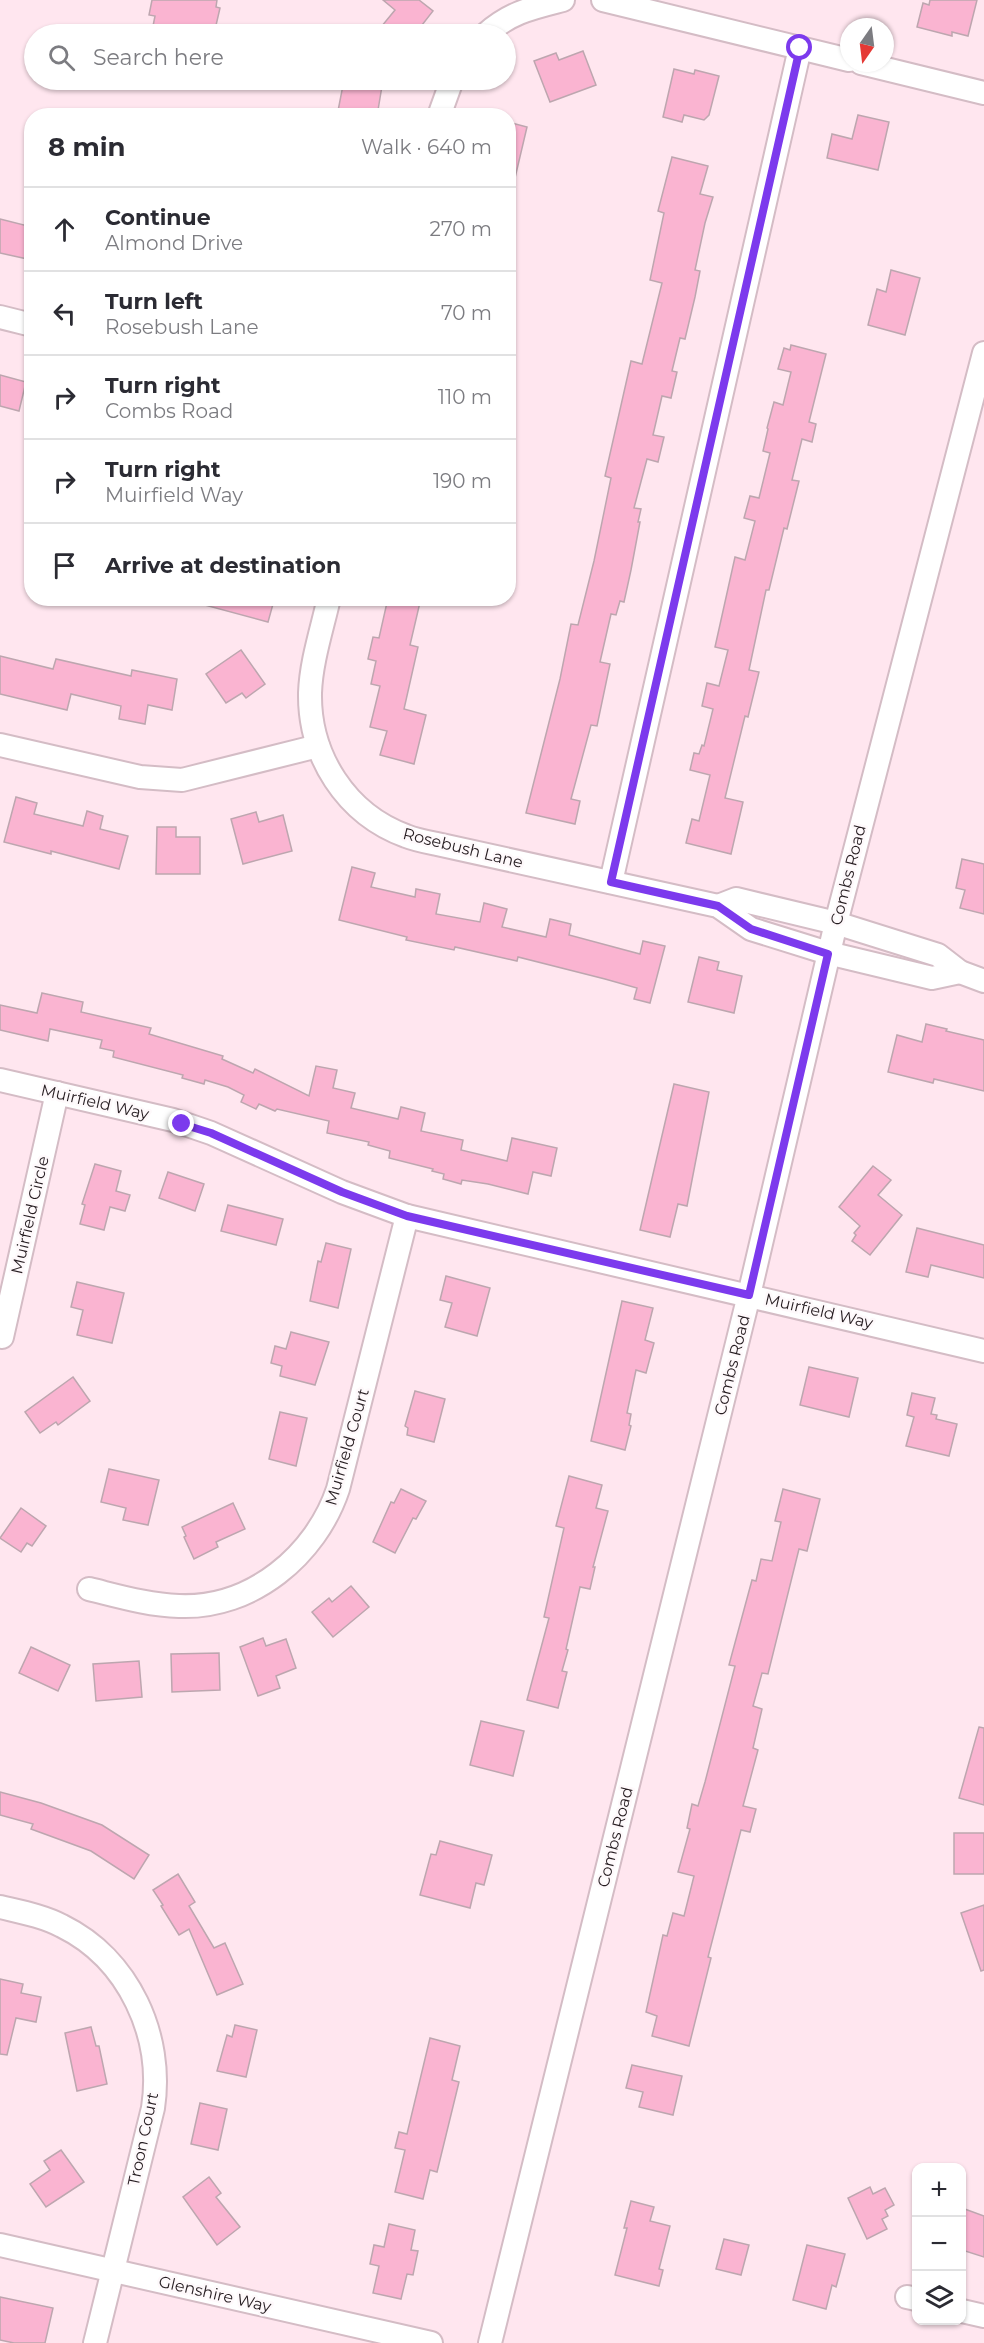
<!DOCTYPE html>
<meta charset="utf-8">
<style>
:root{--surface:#fff;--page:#f2f2f3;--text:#2b2b33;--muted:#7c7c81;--line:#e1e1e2}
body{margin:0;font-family:Montserrat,sans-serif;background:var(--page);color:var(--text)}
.controls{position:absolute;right:18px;bottom:18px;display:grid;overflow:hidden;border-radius:12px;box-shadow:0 2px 4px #0004}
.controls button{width:54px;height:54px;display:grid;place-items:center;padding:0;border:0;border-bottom:2px solid var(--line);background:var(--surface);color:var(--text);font:30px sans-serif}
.compass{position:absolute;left:840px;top:18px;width:54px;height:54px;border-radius:50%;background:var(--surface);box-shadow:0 2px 4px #0004;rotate:194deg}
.stop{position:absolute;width:18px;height:18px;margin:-14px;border:4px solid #7c3aed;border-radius:50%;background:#fff}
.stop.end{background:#7c3aed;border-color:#fff;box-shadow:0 2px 6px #0008}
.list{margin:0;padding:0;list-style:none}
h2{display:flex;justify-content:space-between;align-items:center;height:78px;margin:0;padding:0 24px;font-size:26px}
h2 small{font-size:20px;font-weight:400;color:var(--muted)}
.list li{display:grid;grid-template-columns:39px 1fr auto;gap:18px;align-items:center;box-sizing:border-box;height:84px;padding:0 24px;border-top:2px solid var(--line)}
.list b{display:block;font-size:22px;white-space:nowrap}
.list p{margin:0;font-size:20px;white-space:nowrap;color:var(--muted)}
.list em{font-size:20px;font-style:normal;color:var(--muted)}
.icon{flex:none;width:33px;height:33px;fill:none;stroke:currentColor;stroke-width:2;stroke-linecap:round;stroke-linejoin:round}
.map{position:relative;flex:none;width:984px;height:2343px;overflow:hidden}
.search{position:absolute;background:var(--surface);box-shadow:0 2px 4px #0004;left:24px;top:24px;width:492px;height:66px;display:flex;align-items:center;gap:15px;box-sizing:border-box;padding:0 21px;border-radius:33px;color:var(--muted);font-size:22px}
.panel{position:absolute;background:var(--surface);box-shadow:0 2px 4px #0004;left:24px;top:108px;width:492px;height:498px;border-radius:24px}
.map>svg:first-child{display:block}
</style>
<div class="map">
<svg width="984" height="2343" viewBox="0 0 984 2343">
<rect width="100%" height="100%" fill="#ffe6ef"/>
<g fill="#fab4d1" stroke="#bda6af" stroke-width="1.5">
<path d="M152,0H217L216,7L220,8L214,34L183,26L181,34H165L152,31L155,16L149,15Z"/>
<path d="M383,0H419L433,11L415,34H391L381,27L395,10Z"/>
<path d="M930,0H977L968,36L952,32V36L917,27L923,3L929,5Z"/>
<path d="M583,51L596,85L550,102L534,61L556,53L559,60Z"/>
<path d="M674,69L694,74L695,70L719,76L709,115L704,120L684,115L682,122L663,117Z"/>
<path d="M344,80H383L377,116H337Z"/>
<path d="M858,115L889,122L878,170L827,158L832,134L852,139Z"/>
<path d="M508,122L527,127L515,178L508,177Z"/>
<path d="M672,157L708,166L700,194L713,197L705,223L695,270L700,271L695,297L685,339L680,338L672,371L677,372L671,398L662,396L653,435L664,437L658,462L647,459L634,508L641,509L638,522H640L631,570L624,602L620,601L616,615L611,614L600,662L610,664L597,726L591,725L571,799L580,801L575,824L526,813L560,679L571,624L578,625L594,561L611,478L605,476L631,361L642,364L662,283L650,280L664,213L658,211Z"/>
<path d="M0,219L32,227V260L0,253Z"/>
<path d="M891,270L920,278L905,335L868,325L877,289L886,292Z"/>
<path d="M791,345L826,354L809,422L816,424L812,442L802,439L792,480L799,481L787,529L784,528L769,590H766L749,670L759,672L748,717L745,716L725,798L743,802L731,854L686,843L692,819L699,821L710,775L690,770L694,753L699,754L702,745L704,746L713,709L702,706L707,683L719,686L728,650L715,647L735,557L745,560L755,521L744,518L750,496L759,498L770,453L763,451L768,429L767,428L774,402L783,405L791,372L778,369L784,348L790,350Z"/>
<path d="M0,375L26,382L19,411L0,406Z"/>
<path d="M202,598H271L270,603L273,604L268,622L201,604Z"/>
<path d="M388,598H421L410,645L418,647L404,709L426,715L414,764L380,755L387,731L370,727L380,686L371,684L376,661L368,659L373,637L379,638Z"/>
<path d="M241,650L265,684L246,698L242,693L226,703L206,674Z"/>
<path d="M0,656L53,669L56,659L131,676L132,670L177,679L172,710L148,705L145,724L119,719L121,706L71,694L67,710L0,694Z"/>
<path d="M16,797L37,803L34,814L83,826L87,811L103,816L100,829L128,836L119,869L51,851V854L4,842Z"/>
<path d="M256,812L259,822L283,815L292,851L243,864L231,819Z"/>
<path d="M157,827H176V837H200V874H156Z"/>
<path d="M962,859L984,864V914L960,908L965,890L956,888Z"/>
<path d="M352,867L375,873L371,887L415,897L416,889L440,894L436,914L480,922L484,903L507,909L502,927L546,937L550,919L571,924L569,935L640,954L643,941L665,946L650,1003L634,999L637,988L605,979L518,957L517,961L455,947L454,950L406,940L407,937L339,920Z"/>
<path d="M699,957L719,962L717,970L742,976L734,1013L688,1002Z"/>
<path d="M42,993L83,1002L81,1012L151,1028L149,1034L223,1056L222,1059L253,1073L255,1069L309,1096L316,1066L337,1070L333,1088L355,1093L351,1108L398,1119L401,1107L425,1113L421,1131L463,1140L461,1150L507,1161L512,1138L557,1148L551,1176L533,1172L528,1194L488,1184L462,1180L461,1184L443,1179L444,1174L432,1171L433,1169L389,1158L390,1151L368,1145L369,1142L327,1133L329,1121L277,1109L275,1111L259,1104L256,1109L241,1102L244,1095L228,1087L205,1080L204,1084L182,1078L183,1075L113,1057L114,1051L100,1048L102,1040L50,1029L48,1041L0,1030V1005L37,1013Z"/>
<path d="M926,1024L947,1029L946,1031L984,1040V1091L934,1079L933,1083L888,1072L897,1035L922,1042Z"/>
<path d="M674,1084L709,1092L687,1206L678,1204L670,1237L640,1230Z"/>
<path d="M95,1164L121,1171L116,1191L130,1195L125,1211L110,1207L104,1230L80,1224L85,1205L82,1204Z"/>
<path d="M873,1166L891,1180L878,1195L902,1215L870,1255L852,1241L856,1235L854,1233L860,1226L839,1207Z"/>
<path d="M168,1172L204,1184L195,1211L159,1198Z"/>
<path d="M228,1205L283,1219L276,1245L221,1231Z"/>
<path d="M917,1228L984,1245V1278L931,1265L928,1277L906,1272Z"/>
<path d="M326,1243L351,1249L338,1308L310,1301L318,1261L321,1262Z"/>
<path d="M446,1276L490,1288L477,1336L445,1327L452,1303L440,1300Z"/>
<path d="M77,1282L124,1293L112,1343L77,1335L83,1310L71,1307Z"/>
<path d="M622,1301L653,1308L645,1340L654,1343L646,1373L636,1370L627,1413L631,1414L629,1425L631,1426L625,1450L591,1441Z"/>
<path d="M291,1332L329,1342L315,1385L280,1376L282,1366L271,1363L275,1346L286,1349Z"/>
<path d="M809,1367L858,1378L849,1417L800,1405Z"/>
<path d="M73,1377L90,1401L58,1425L56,1422L40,1433L25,1412Z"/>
<path d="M415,1391L445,1399L434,1442L407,1435L408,1428L405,1426Z"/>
<path d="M912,1393L935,1398L931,1414L937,1415L936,1419L957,1424L949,1456L906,1446L914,1417L907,1415Z"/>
<path d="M280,1412L307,1418L296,1466L269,1459Z"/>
<path d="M109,1469L159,1480L148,1525L123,1520L126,1508L101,1502Z"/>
<path d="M569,1476L602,1485L596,1508L608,1511L593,1567H595L590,1589L580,1587L566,1649L568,1650L562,1671L567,1672L558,1708L527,1700L549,1618L544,1617L564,1528L556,1526Z"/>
<path d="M401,1489L426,1501L416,1519L413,1518L395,1553L373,1542L391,1502L394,1503Z"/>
<path d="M783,1489L820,1499L807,1551L799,1549L768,1674L762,1673L753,1706L762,1709L753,1748L758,1750L743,1806L756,1809L750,1832L741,1830L708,1957L711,1958L689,2046L652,2036L657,2016L646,2012L663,1935L667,1936L673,1913L684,1916L694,1876L678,1872L690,1829L687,1828L692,1804L698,1806L705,1782L735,1666L729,1665L752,1580L756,1581L761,1559L772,1561L781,1522L775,1521Z"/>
<path d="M233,1503L245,1529L216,1542L218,1547L194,1559L184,1537L186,1536L182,1527Z"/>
<path d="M21,1508L46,1526L32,1546L27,1543L21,1552L0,1538Z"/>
<path d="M351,1586L369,1607L333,1637L312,1612L329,1598L332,1602Z"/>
<path d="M263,1638L266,1646L286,1639L296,1668L276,1676L280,1688L258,1696L240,1647Z"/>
<path d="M31,1647L70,1665L58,1691L19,1673Z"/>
<path d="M219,1653L220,1690L172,1692L171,1654Z"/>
<path d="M139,1661L142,1697L96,1701L93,1664Z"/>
<path d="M481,1721L524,1731L513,1776L470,1765Z"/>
<path d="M979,1727L984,1728V1805L959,1798Z"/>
<path d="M0,1792L41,1803L102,1825L149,1855L134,1879L91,1851L31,1829L33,1824L0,1815Z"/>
<rect x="954" y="1833" width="30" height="41"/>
<path d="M440,1841L492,1855L484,1885L476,1883L470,1908L420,1895L431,1854L436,1855Z"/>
<path d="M178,1874L195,1902L189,1906L214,1948L225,1943L243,1984L217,1995L189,1929L179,1935L161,1906L163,1905L153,1890Z"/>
<path d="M984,1905V1970L981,1971L961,1913Z"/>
<path d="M0,1979L23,1984L21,1993L41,1997L36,2022L16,2018L7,2055L0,2054Z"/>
<path d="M235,2025L257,2030L246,2077L217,2071L227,2035L232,2037Z"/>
<path d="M91,2027L96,2046H99L107,2084L77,2091L65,2033Z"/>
<path d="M430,2038L460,2046L452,2080L459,2082L437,2172L430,2170L423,2199L395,2192L405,2150L395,2148L399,2132L407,2134Z"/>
<path d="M632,2065L682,2076L673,2115L639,2107L643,2092L626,2088Z"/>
<path d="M200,2103L227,2109L218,2150L191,2144Z"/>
<path d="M61,2150L84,2182L46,2207L30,2184L50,2170L44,2161Z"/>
<path d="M209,2177L221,2193L216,2197L240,2227L217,2245L183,2197Z"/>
<path d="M870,2187L873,2194L885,2188L894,2205L885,2210L888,2216L882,2219L887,2229L867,2239L848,2198Z"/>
<path d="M631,2201L654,2207L650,2221L670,2226L659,2269L663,2270L659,2286L615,2275L627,2228H624Z"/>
<path d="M962,2208L984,2216V2257L962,2250Z"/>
<path d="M389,2224L415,2230L411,2250L418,2251L413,2275L407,2274L401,2299L373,2293L379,2266L370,2264L374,2245L384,2247Z"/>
<path d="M724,2239L749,2245L741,2275L716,2269Z"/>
<path d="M807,2245L845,2254L836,2287L832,2285L826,2309L793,2300Z"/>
<path d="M0,2297L53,2308L45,2343H14L0,2340Z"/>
</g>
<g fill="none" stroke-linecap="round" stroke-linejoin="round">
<g stroke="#d4bcc5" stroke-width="26">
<g id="minor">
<path d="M603,0L849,60"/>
<path d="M486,34C511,12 532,8 563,0"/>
<path d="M861,63L984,93"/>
<path d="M439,116L452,80"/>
<path d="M0,317L32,325"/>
<path d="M329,598C322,629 311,662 310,693C309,756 346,814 406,836C416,840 427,842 437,844L718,906L751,929L828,953L932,978L960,972"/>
<path d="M0,745L140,777L182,780L318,746"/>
<path d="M611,882L800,48"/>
<path d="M718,906L736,899L836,923L938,955L960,972L984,981"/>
<path d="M0,1080L173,1120L211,1133L342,1192L407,1216L984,1351"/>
<path d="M2,1337L57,1093"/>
<path d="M89,1589C118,1596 148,1605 179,1606C252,1609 316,1555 338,1489L407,1216"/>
<path d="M0,1907C21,1912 43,1916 62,1926C129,1959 164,2036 153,2108L95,2343"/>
<path d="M0,2245L431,2343"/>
<path d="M907,2297L916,2299"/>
<path d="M962,2311L984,2316"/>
<path d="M490,2343L749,1295L836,923L984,353"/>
</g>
</g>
<use href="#minor" stroke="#fff" stroke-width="22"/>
</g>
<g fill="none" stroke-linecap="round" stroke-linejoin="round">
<path stroke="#7c3aed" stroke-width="8" d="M182,1124L211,1133L342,1192L407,1216L749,1295L828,954L751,929L718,906L611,882L800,48"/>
</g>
<g text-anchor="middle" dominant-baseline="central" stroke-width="5" stroke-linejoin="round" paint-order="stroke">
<g font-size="16" fill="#251c20" stroke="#fef9fb">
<text transform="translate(463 848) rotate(14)">Rosebush Lane</text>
<text transform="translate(848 875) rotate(-76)">Combs Road</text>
<text transform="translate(95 1102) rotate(13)">Muirfield Way</text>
<text transform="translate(30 1215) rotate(-77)">Muirfield Circle</text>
<text transform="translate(819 1311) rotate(13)">Muirfield Way</text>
<text transform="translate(732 1365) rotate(-76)">Combs Road</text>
<text transform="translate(347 1447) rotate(-74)">Muirfield Court</text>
<text transform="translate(615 1837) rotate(-76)">Combs Road</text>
<text transform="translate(143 2139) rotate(-78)">Troon Court</text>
<text transform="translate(215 2294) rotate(13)">Glenshire Way</text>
</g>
</g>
</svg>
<div class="controls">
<button>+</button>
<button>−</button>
<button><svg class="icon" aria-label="layers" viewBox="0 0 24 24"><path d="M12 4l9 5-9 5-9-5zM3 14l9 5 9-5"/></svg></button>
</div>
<svg class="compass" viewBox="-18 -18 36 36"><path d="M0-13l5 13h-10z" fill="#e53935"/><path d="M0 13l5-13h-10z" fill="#7c7c81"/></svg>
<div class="stop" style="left:800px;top:48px"></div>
<div class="stop end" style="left:182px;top:1124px"></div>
<div class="search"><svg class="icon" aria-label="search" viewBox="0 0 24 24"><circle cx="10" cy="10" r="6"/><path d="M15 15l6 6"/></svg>Search here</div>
<section class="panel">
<h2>8 min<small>Walk · 640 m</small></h2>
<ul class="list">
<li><svg class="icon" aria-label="ahead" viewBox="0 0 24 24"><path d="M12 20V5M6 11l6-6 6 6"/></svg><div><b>Continue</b><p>Almond Drive</p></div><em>270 m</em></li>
<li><svg class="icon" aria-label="left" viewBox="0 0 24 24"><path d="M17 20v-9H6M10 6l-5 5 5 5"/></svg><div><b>Turn left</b><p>Rosebush Lane</p></div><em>70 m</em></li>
<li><svg class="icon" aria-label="right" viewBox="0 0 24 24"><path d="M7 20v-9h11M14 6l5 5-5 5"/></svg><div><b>Turn right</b><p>Combs Road</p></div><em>110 m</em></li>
<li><svg class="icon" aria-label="right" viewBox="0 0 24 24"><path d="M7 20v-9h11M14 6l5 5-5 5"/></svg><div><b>Turn right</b><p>Muirfield Way</p></div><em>190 m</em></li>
<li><svg class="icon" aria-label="arrive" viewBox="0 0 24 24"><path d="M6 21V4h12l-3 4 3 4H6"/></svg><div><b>Arrive at destination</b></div></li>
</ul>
</section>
</div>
